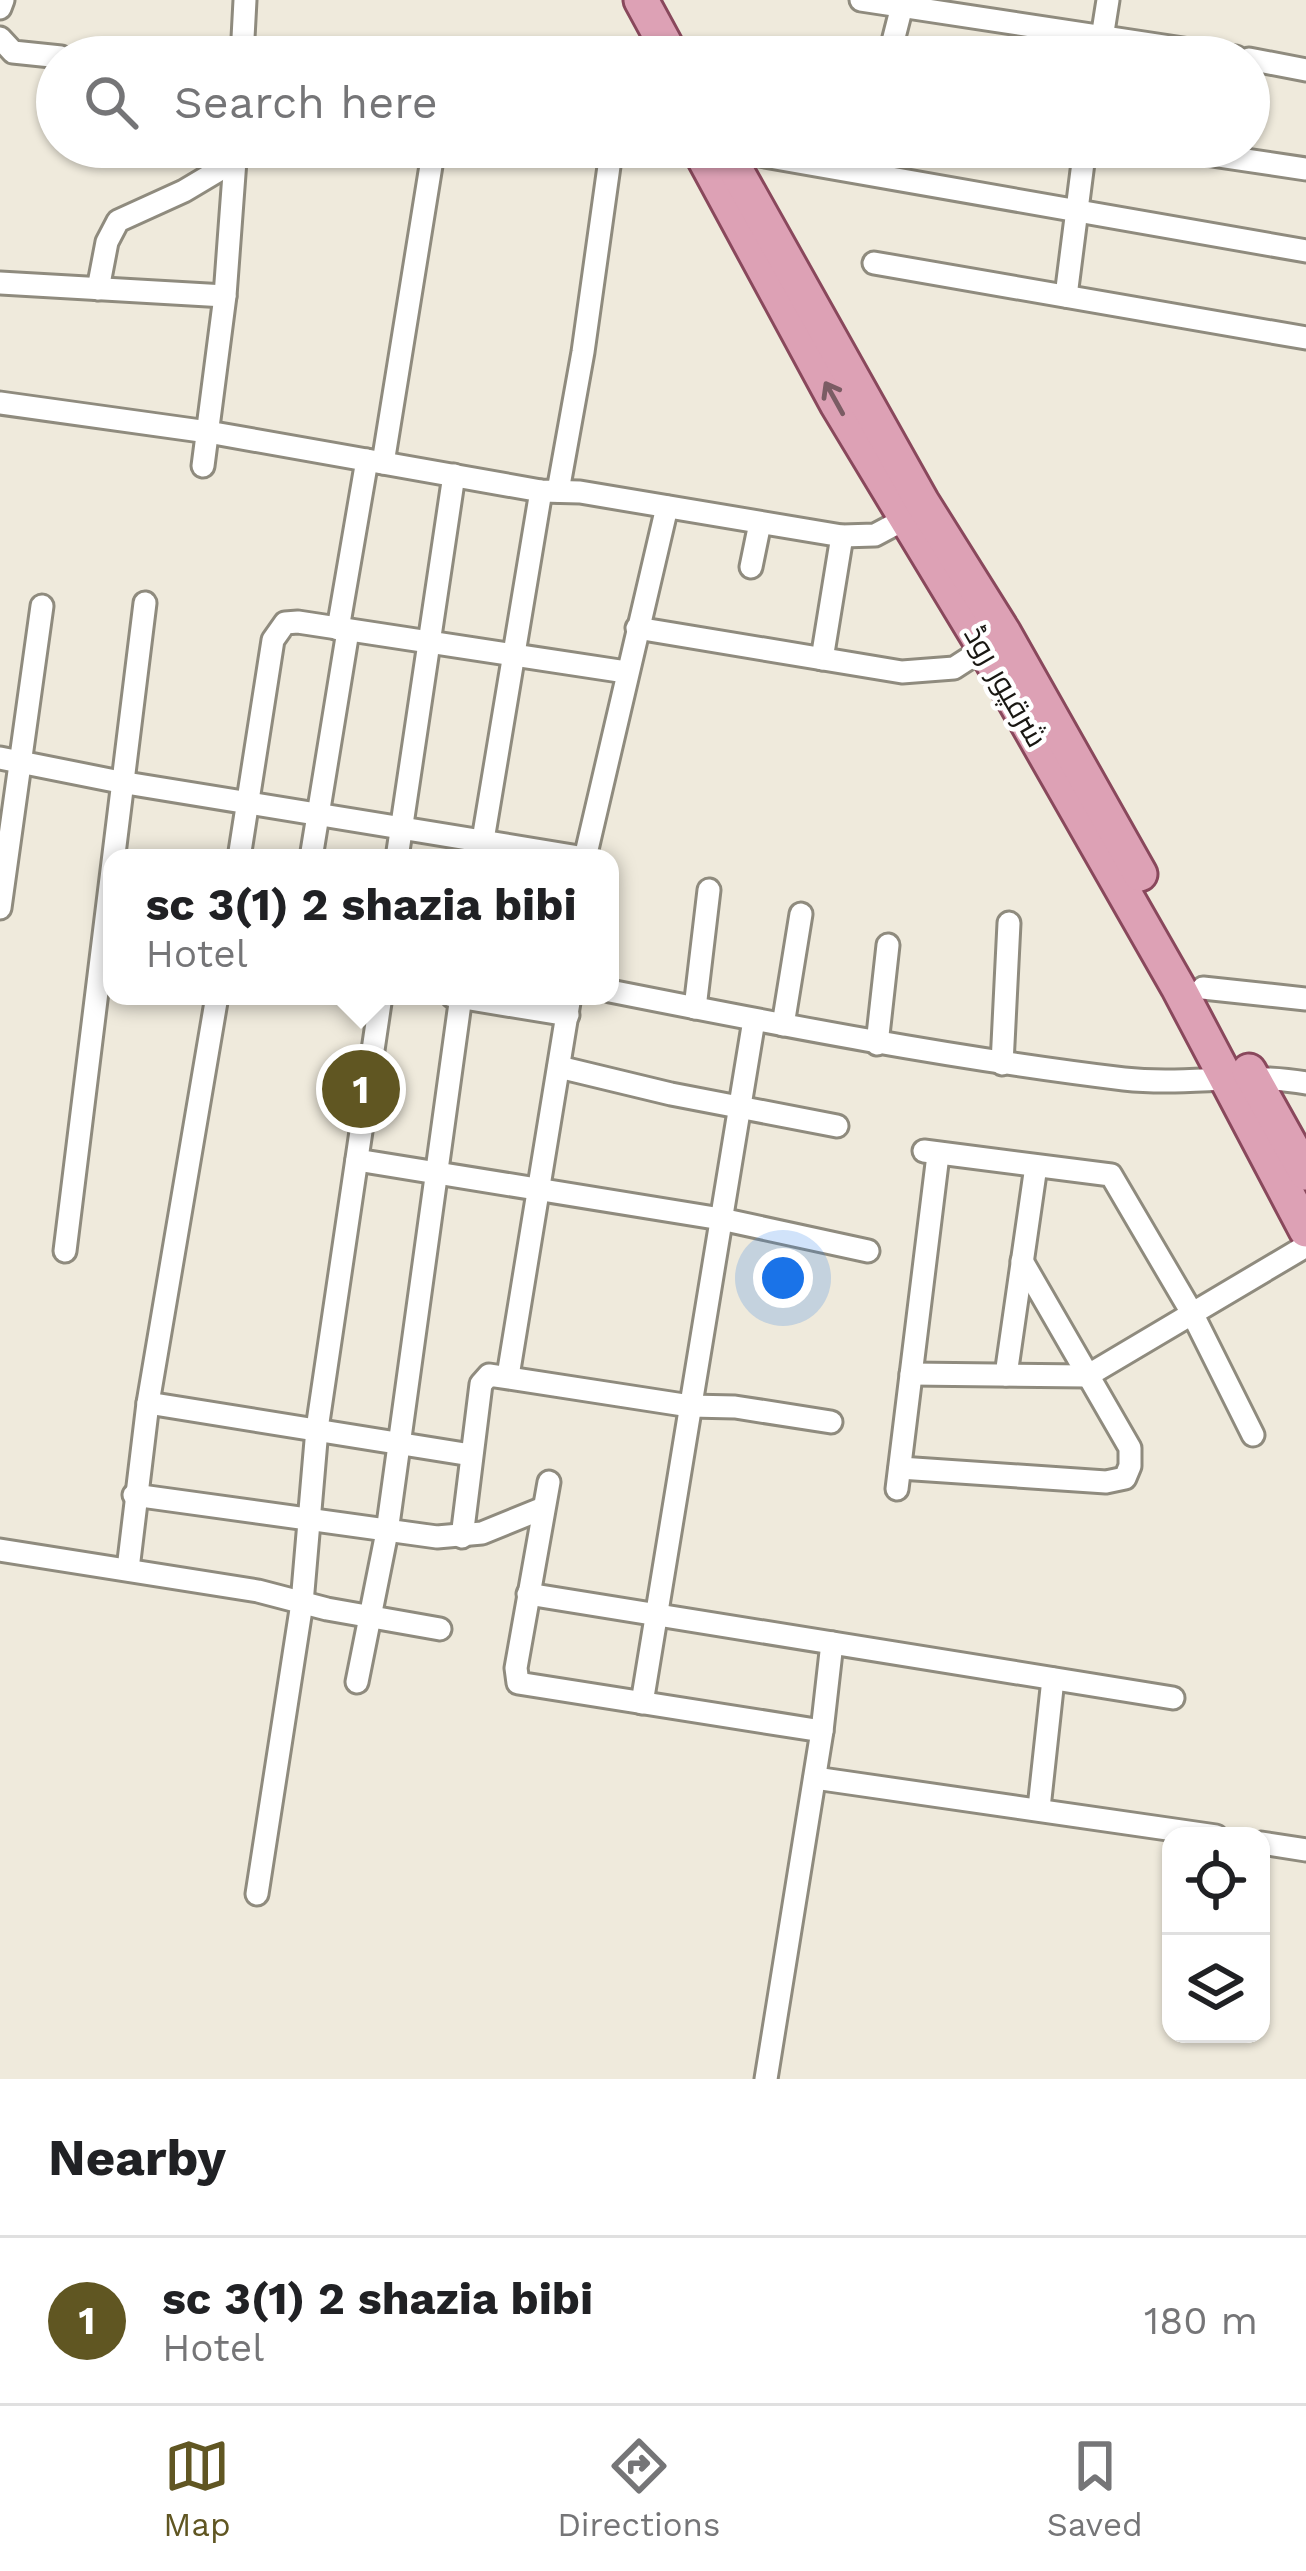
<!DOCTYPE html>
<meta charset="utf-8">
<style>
:root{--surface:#fff;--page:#f6f6f6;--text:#202124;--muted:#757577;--line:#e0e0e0;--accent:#605622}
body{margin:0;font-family:"Work Sans",Cairo,sans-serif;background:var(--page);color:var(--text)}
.controls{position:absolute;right:36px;bottom:36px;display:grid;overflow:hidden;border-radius:24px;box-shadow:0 3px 9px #0004}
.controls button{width:108px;height:108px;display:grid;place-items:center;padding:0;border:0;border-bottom:3px solid var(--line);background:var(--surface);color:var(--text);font:60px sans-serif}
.you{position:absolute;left:783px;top:1278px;width:42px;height:42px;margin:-30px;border:9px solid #fff;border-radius:50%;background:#1a73e8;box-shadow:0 0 0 18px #1a73e833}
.badge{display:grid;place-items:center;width:78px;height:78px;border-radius:50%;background:var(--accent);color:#fff;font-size:39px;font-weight:700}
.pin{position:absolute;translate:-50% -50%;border:6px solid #fff;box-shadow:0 3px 12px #0006}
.popup{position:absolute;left:103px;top:849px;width:516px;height:156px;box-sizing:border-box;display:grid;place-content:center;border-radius:24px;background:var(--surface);filter:drop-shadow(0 3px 9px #0005);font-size:39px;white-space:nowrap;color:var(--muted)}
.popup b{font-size:45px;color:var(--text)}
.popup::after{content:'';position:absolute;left:50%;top:100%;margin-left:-24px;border:24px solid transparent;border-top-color:var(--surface)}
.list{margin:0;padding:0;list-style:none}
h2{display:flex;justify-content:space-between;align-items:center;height:156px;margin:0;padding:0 48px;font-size:51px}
h2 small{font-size:39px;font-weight:400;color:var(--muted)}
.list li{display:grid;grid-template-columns:78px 1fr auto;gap:36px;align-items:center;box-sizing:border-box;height:168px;padding:0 48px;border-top:3px solid var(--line)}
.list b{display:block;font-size:45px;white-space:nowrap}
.list p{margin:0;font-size:39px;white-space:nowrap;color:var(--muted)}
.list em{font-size:39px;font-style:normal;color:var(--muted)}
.icon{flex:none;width:66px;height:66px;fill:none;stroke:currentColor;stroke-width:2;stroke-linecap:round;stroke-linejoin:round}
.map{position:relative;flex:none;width:1306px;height:2079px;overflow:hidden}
.search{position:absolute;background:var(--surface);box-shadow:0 3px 9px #0004;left:36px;right:36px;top:36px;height:132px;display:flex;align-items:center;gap:30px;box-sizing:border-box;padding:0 42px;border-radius:66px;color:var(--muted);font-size:45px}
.sheet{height:324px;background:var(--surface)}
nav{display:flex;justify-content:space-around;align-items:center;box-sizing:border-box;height:168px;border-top:3px solid var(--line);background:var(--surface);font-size:33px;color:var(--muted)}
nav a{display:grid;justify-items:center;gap:6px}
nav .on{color:var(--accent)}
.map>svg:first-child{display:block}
</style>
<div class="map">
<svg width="1306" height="2079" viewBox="0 0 1306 2079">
<rect width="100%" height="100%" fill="#efeadc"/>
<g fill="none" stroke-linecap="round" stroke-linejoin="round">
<g stroke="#8f8b7e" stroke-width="27">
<g id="minor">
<path d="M861,0L1236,57"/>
<path d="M0,8L3,0"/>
<path d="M0,38L13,52L61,57"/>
<path d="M242,57L245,0"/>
<path d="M889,57L902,6"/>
<path d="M1099,57L1108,0"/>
<path d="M1249,59L1306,70"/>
<path d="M574,147L630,153L725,149L1306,251"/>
<path d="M1158,147L1306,169"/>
<path d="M874,263L1306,338"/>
<path d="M0,283L225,296"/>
<path d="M98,289L107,242L118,221L184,191L236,160"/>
<path d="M1066,296L1085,147"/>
<path d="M0,403L208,432L541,491L580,492L842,536L875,535L907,518"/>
<path d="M383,463L434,147"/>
<path d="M203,466L225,296L236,147"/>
<path d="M558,491L583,352L611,152"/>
<path d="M751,567L760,523"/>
<path d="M637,628L902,672L954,668L991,644"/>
<path d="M338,629L367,460"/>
<path d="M822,659L842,536"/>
<path d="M0,758L120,782L585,858"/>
<path d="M239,858L273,640L285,623L298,622L626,672"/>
<path d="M311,858L348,631"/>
<path d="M397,858L454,475"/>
<path d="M480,858L541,491"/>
<path d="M585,858L667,507"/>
<path d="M0,908L42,606"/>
<path d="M1203,988L1306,999"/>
<path d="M610,991C781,1025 951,1058 1124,1079C1187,1086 1246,1072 1306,1083"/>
<path d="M452,996L568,1015"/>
<path d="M695,1008L709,890"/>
<path d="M783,1025L801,914"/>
<path d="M877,1044L888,945"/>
<path d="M1002,1064L1009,923"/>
<path d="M559,1067L671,1094L837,1126"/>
<path d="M924,1151L1111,1175L1192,1313L1253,1435"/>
<path d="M357,1160L721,1219L868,1251"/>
<path d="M65,1251L145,603"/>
<path d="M911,1374L1087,1376L1306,1246"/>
<path d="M1006,1375L1036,1166"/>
<path d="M508,1376L570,996"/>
<path d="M148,1403L471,1455"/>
<path d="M900,1468L1106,1482L1125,1478L1130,1466V1448L1022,1261"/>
<path d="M549,1482L516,1668L518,1683L822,1731"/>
<path d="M897,1489L938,1155"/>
<path d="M134,1495L437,1537L482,1533L541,1509"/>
<path d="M462,1537L481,1384L489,1375L690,1406L735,1407L831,1422"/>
<path d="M0,1550L258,1591L327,1609L440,1629"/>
<path d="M128,1569L148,1403L217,996"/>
<path d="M528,1594L1173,1698"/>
<path d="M357,1682L387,1532L461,996"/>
<path d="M642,1703L754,1020"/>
<path d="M815,1778L1216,1836"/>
<path d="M1039,1808L1053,1679"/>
<path d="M1261,1843L1306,1850"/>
<path d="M257,1894L302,1603L317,1429L381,996"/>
<path d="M766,2079L822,1731L832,1643"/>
</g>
</g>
<g stroke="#89485c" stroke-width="39">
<g id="primary">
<path d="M641,0L672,57"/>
<path d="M698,147L837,404L985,649L1178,987L1306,1230"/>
<path d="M723,147L922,502L1004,633L1140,874"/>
<path d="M1249,1071L1306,1173"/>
</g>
</g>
<use href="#minor" stroke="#fff" stroke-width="21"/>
<use href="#primary" stroke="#dda1b5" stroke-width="33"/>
</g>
<defs><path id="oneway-shaft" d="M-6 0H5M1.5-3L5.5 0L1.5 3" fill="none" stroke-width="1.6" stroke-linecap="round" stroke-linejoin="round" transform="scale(3)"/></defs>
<use stroke="#7b5c64" href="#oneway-shaft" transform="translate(834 398) rotate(-119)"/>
<g text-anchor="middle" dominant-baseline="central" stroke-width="9" stroke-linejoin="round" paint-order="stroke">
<g font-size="30" fill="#191712" stroke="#fff">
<text transform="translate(1006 686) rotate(60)">شرقپور روڈ</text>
</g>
</g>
</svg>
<div class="controls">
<button><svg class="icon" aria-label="locate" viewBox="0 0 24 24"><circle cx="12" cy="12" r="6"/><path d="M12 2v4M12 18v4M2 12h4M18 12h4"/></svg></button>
<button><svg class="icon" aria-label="layers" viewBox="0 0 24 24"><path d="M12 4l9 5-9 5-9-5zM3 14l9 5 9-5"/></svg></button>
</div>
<div class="you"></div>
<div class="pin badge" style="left:361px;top:1089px">1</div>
<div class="popup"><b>sc 3(1) 2 shazia bibi</b>Hotel</div>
<div class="search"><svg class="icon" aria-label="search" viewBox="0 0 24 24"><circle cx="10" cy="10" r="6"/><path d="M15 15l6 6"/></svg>Search here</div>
</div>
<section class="sheet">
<h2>Nearby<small></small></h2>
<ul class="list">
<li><span class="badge">1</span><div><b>sc 3(1) 2 shazia bibi</b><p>Hotel</p></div><em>180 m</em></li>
</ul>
</section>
<nav>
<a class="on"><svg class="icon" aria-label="map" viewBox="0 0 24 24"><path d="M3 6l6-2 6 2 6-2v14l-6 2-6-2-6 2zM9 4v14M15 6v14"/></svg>Map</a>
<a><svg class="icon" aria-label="directions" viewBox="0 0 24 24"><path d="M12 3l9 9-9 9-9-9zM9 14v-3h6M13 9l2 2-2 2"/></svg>Directions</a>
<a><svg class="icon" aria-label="saved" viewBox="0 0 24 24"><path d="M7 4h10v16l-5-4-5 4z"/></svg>Saved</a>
</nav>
